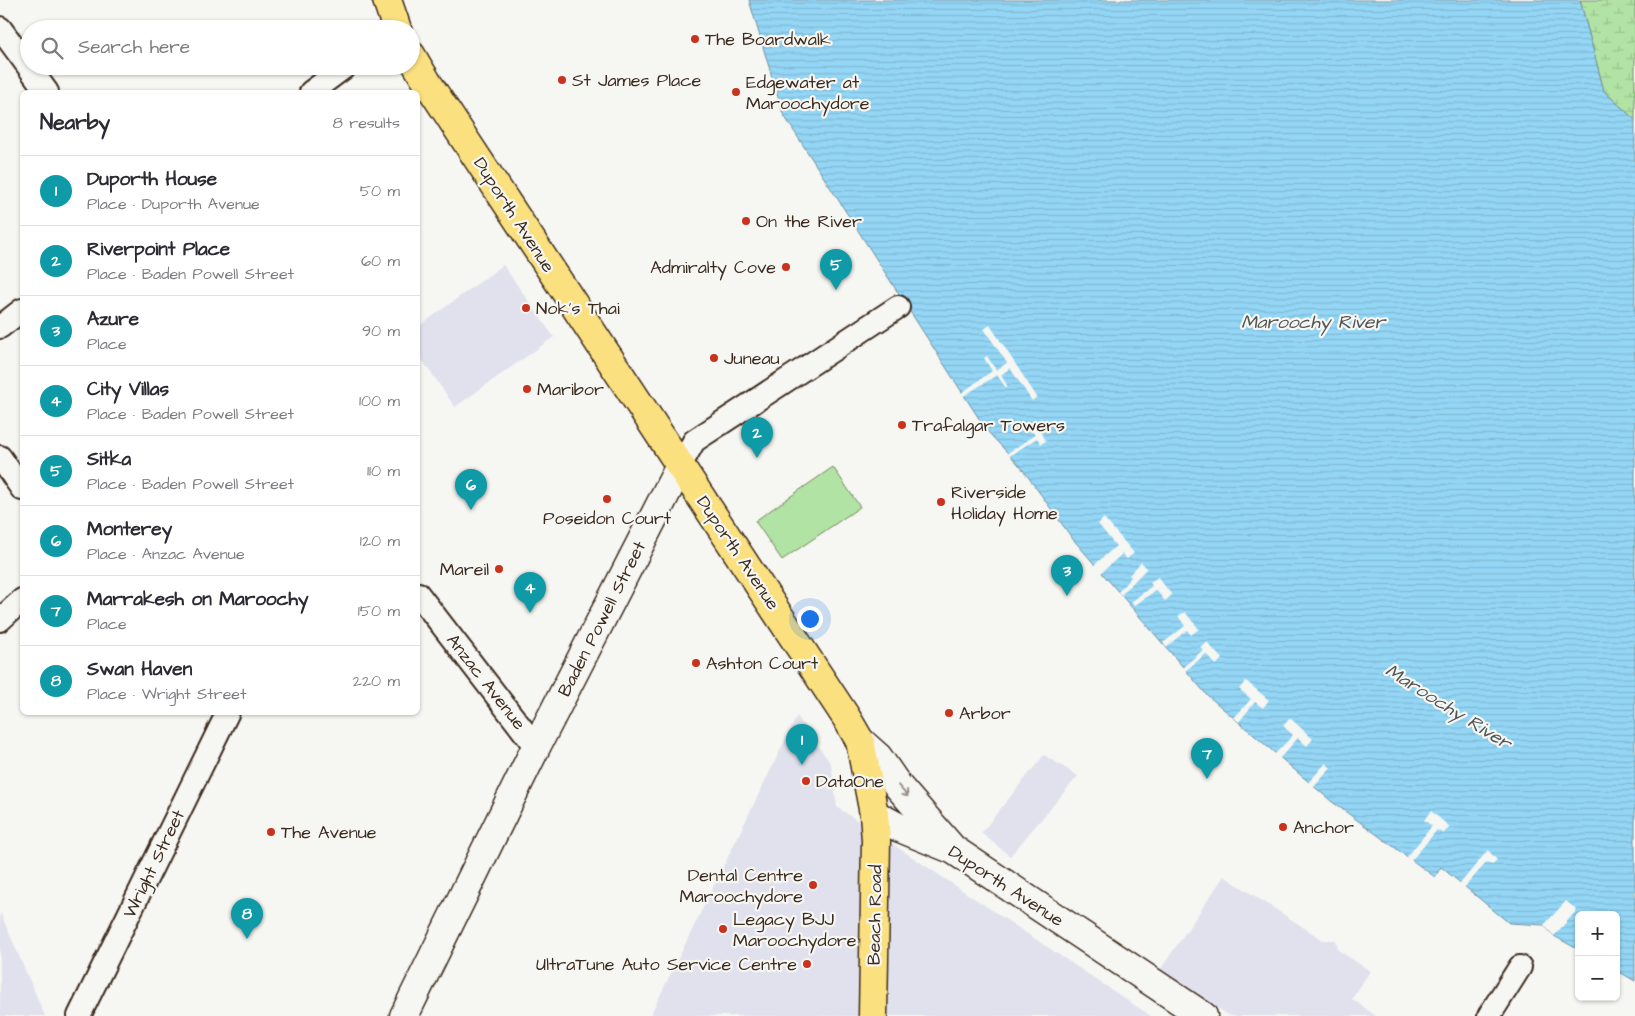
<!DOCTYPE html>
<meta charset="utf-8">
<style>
:root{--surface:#fff;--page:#f2f2f3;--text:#2b2b33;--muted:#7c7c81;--line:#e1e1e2;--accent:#0f766e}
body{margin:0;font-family:"Architects Daughter",sans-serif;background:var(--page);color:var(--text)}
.controls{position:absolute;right:15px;bottom:15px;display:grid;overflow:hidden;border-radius:8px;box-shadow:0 1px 4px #0004}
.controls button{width:45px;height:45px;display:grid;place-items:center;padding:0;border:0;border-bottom:1px solid var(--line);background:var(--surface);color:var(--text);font:25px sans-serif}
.you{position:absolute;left:809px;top:618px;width:18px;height:18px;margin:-12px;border:4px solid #fff;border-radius:50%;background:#1a73e8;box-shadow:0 0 0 8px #1a73e833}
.badge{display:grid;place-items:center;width:32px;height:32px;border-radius:50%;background:var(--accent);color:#fff;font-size:16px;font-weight:700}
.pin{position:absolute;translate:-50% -41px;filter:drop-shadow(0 1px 2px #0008)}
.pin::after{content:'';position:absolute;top:26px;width:18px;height:15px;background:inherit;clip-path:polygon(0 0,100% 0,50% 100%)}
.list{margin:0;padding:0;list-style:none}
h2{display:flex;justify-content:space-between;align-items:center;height:65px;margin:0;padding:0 20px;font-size:21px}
h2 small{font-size:16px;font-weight:400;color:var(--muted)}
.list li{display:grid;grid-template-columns:32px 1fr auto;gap:15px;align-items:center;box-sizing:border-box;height:70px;padding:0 20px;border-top:1px solid var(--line)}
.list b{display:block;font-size:19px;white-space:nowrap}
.list p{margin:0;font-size:16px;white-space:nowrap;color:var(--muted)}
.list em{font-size:16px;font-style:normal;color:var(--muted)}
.icon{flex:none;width:28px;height:28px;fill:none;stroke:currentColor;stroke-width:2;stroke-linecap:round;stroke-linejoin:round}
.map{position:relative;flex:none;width:1635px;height:1016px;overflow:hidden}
.search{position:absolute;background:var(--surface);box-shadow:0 1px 4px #0004;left:20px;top:20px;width:400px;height:55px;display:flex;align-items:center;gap:12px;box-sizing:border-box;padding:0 18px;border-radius:28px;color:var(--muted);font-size:19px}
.panel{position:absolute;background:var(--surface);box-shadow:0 1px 4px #0004;left:20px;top:90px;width:400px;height:625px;border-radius:8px}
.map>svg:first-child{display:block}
</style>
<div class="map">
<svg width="1635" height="1016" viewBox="0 0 1635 1016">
<defs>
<pattern id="wetland-marsh" width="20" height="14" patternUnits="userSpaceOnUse" patternTransform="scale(1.25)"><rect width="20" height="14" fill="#b1e3a4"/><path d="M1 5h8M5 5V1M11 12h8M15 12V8" fill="none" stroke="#99c38d"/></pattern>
<pattern id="water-rules" width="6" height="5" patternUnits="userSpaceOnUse" patternTransform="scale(1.25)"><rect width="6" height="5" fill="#94d6f6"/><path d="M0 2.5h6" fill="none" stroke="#80b8d2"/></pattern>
</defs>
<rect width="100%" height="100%" fill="#f6f6f2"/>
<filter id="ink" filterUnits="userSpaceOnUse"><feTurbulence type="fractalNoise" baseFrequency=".02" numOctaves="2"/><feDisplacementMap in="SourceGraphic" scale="10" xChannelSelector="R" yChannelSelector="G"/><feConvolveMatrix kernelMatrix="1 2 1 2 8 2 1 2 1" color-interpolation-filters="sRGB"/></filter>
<g filter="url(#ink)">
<g fill="#e1e1ed">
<path d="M503,265L554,337L455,407L418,354V327Z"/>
<path d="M797,716L831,764L837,807L1151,1016H650Z"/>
<path d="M1044,755L1078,776L1010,856L981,833Z"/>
<path d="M1224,876L1323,940H1336L1338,950L1370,971L1352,999L1376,1016H1230L1160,970Z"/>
<path d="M0,912L45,1016H0Z"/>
</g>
<path fill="url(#wetland-marsh)" stroke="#768661" d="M1580,0H1635V120L1604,91Z"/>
<path fill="#b1e3a4" stroke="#768661" d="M833,467L860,507L782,560L755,521Z"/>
<path fill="url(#water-rules)" stroke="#7091a0" d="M749,0H1580L1604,91L1635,120V981L1616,970V915H1579V950L1554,936L1544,925L1509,923L1441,867L1435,877L1331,801L1207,695L1072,538L1021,467L987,431L783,114Z"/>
<g fill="#f6f6f2">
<path d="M990,325L1037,397L1032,401L1010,368L1001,375L1008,387L1006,388L997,375L962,397L960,394L992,371L984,358L987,356L996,370L1007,363L984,329Z"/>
<path d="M1037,426L1046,441L1041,444L1037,438L1008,457L1006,454L1035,435L1031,430Z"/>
<path d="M1104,518L1134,553L1127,559L1122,554L1100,574L1093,566L1116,546L1098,524Z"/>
<path d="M1141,562L1147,568L1121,595L1118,592L1131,577L1129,575Z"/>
<path d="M1158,577L1172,595L1165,601L1156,590L1134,606L1131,602L1152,586L1150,582Z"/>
<path d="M1185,612L1199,629L1191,635L1187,630L1166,647L1163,643L1185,626L1178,616Z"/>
<path d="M1207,642L1222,659L1216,665L1206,654L1184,672L1181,669L1203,650L1200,647Z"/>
<path d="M1246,681L1269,700L1263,708L1255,702L1239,722L1234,718L1251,699L1239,689Z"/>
<path d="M1290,718L1313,739L1307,746L1298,738L1279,759L1274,755L1293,735L1283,726Z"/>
<path d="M1326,763L1331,768L1313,788L1307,784Z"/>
<path d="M1431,811L1450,827L1443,834L1437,830L1410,862L1406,858L1432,826L1424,820Z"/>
<path d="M1488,850L1497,860L1492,865L1487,862L1463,889L1459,885Z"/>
<path d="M1566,901L1577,910L1554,936L1544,925Z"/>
</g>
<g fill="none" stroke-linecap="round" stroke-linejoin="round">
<g stroke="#3b2a1e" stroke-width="26">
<g id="minor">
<path d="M0,28L47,92"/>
<path d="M311,92L346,66"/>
<path d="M0,327L22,310"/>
<path d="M0,457L22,489"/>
<path d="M680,466L694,441L898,307"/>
<path d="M418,594L536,747"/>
<path d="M0,620L22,600"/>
<path d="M79,1016L228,712"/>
<path d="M1489,1016L1520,967"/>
</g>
</g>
<g stroke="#3b2a1e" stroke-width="31">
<g id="tertiary">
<path d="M860,741L878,757L898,786L951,847"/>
<path d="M874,814L900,828L954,850L1203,1016"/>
<path d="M404,1016L536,747L680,466"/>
</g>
</g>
<g stroke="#3b2a1e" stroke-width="31">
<g id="primary">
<path d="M387,0L397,29"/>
<path d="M411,55L427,82L846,717L860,741L874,814L876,840L873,1016"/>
</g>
</g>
<use href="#minor" stroke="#f6f6f2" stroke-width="22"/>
<use href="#tertiary" stroke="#f6f6f2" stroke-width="28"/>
<use href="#primary" stroke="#fbe080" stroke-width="28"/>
</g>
<defs><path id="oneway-shaft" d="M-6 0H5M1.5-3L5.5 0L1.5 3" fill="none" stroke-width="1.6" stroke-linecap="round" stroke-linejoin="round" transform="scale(1.25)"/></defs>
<use stroke="#989088" href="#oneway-shaft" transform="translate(903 791) rotate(49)"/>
</g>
<g fill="#c8321e" stroke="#f6f6f2" stroke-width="2">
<circle cx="695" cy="39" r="5"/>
<circle cx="562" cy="80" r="5"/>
<circle cx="736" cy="92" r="5"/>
<circle cx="746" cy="221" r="5"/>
<circle cx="786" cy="267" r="5"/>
<circle cx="526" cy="308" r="5"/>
<circle cx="714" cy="358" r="5"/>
<circle cx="527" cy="389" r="5"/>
<circle cx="902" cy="425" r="5"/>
<circle cx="607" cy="499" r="5"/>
<circle cx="941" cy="502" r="5"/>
<circle cx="499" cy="569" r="5"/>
<circle cx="696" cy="663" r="5"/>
<circle cx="949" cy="713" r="5"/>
<circle cx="806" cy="781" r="5"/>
<circle cx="1283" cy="827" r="5"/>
<circle cx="271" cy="832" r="5"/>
<circle cx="813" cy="885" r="5"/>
<circle cx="723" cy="929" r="5"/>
<circle cx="807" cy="964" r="5"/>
</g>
<g text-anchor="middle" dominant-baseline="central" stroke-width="4.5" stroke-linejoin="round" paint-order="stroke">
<g font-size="18" fill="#3b2a1e" stroke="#f6f6f2" text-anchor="start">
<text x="705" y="39">The Boardwalk</text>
<text x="572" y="80">St James Place</text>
<text x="746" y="82">Edgewater at<tspan x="746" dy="21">Maroochydore</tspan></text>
<text x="756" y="221">On the River</text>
<text x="776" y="267" text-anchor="end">Admiralty Cove</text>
<text x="536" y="308">Nok's Thai</text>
<text x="724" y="358">Juneau</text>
<text x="537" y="389">Maribor</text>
<text x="912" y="425">Trafalgar Towers</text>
<text x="951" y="492">Riverside<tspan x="951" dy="21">Holiday Home</tspan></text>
<text x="607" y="518" text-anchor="middle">Poseidon Court</text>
<text x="489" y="569" text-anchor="end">Mareil</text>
<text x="706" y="663">Ashton Court</text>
<text x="959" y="713">Arbor</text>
<text x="816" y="781">DataOne</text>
<text x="1293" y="827">Anchor</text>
<text x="281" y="832">The Avenue</text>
<text x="803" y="875" text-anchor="end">Dental Centre<tspan x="803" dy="21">Maroochydore</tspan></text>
<text x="733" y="919">Legacy BJJ<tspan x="733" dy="21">Maroochydore</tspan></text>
<text x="797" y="964" text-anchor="end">UltraTune Auto Service Centre</text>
</g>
<g font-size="18" fill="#3b2a1e" stroke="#f6f6f2">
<text transform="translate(514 215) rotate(57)">Duporth Avenue</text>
<text transform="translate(738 553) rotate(56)">Duporth Avenue</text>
<text transform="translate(602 619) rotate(-63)">Baden Powell Street</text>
<text transform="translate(486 682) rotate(52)">Anzac Avenue</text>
<text transform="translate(154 864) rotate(-64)">Wright Street</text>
<text transform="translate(1006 886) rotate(33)">Duporth Avenue</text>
<text transform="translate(875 915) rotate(-89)">Beach Road</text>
</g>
<g font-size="19" font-style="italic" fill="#515554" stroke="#f6f6f2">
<text x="1313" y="322">Maroochy River</text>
<text transform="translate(1448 707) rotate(32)">Maroochy River</text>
</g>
</g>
</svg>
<div class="controls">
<button>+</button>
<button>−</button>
</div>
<div class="you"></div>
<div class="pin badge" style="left:802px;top:765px;background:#0f9aa8">1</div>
<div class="pin badge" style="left:757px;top:458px;background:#0f9aa8">2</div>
<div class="pin badge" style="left:1067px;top:596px;background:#0f9aa8">3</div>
<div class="pin badge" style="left:530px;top:613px;background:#0f9aa8">4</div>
<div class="pin badge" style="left:836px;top:290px;background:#0f9aa8">5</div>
<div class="pin badge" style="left:471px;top:510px;background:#0f9aa8">6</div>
<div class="pin badge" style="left:1207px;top:779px;background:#0f9aa8">7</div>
<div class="pin badge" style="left:247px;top:939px;background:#0f9aa8">8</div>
<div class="search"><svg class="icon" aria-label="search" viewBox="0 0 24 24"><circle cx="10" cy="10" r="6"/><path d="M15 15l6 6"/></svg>Search here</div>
<section class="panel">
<h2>Nearby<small>8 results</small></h2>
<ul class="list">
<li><span class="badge" style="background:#0f9aa8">1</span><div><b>Duporth House</b><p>Place · Duporth Avenue</p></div><em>50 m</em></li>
<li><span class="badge" style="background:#0f9aa8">2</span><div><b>Riverpoint Place</b><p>Place · Baden Powell Street</p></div><em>60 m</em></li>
<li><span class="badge" style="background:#0f9aa8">3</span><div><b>Azure</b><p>Place</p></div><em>90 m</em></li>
<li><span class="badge" style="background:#0f9aa8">4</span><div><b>City Villas</b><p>Place · Baden Powell Street</p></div><em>100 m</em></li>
<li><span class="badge" style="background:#0f9aa8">5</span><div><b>Sitka</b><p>Place · Baden Powell Street</p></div><em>110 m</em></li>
<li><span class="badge" style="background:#0f9aa8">6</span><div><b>Monterey</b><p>Place · Anzac Avenue</p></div><em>120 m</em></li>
<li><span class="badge" style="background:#0f9aa8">7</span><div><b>Marrakesh on Maroochy</b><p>Place</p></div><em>150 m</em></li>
<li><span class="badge" style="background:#0f9aa8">8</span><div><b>Swan Haven</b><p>Place · Wright Street</p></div><em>220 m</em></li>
</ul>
</section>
</div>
